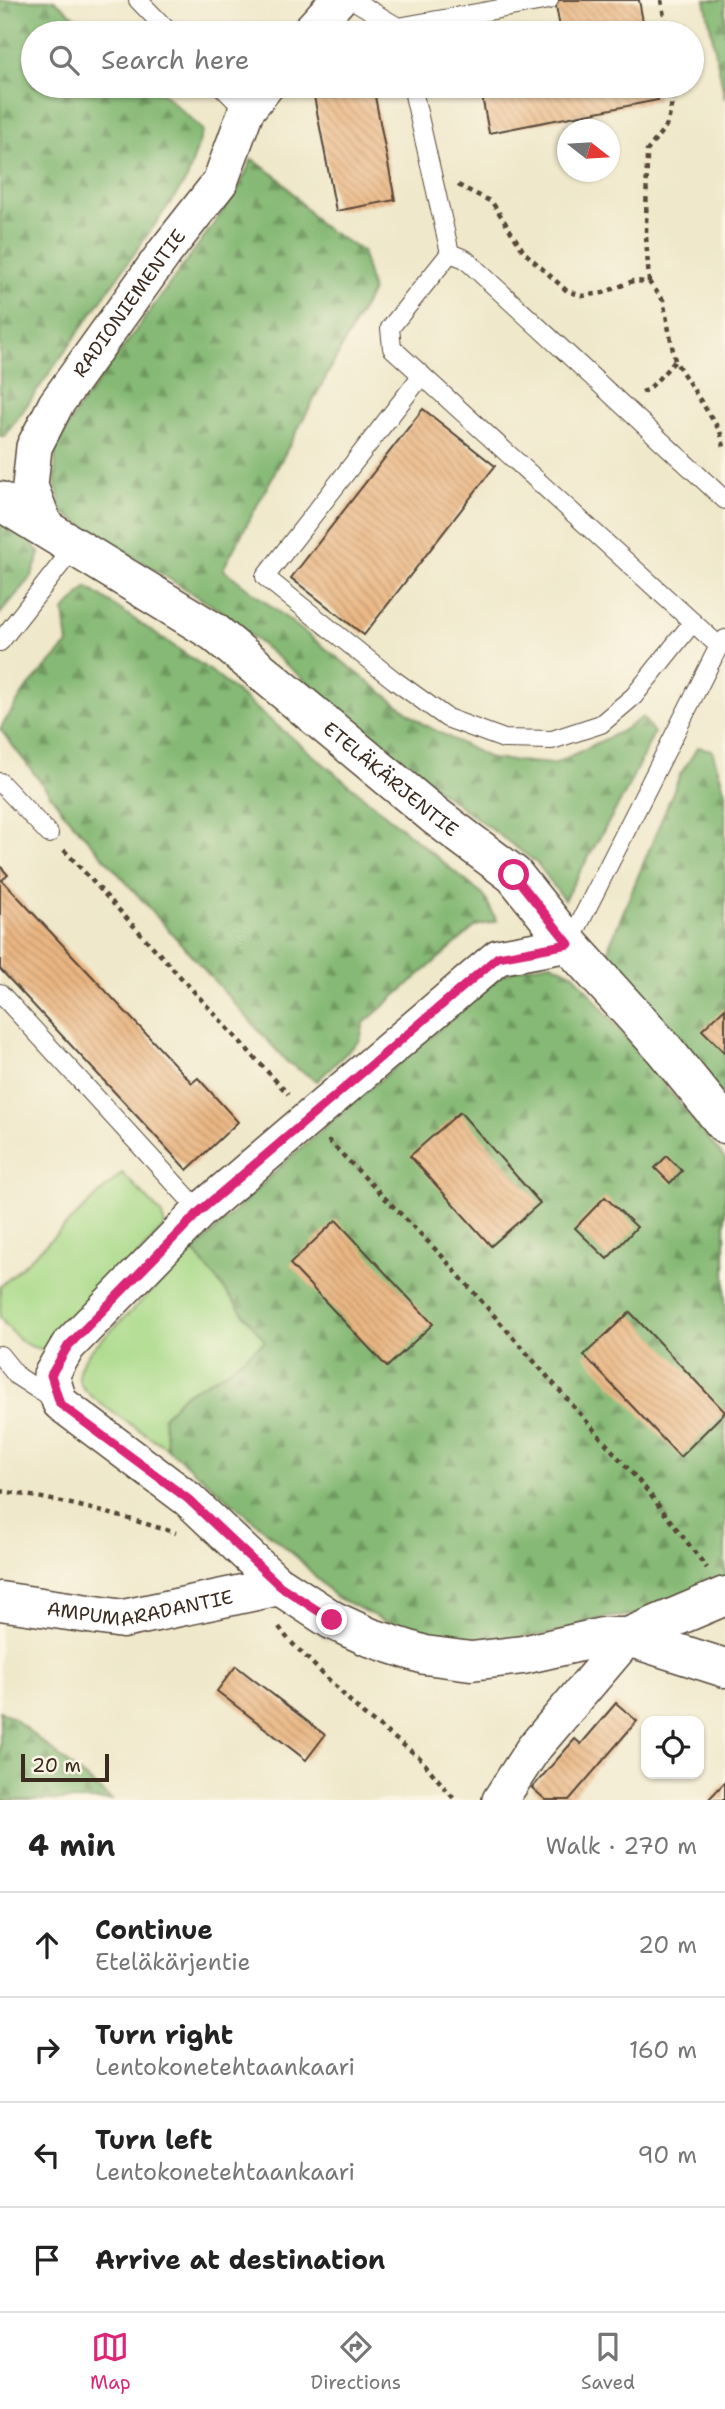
<!DOCTYPE html>
<meta charset="utf-8">
<style>
:root{--surface:#fff;--page:#f2f2f2;--text:#222;--muted:#767676;--line:#e0e0e0;--accent:#db2777}
body{margin:0;font-family:"Shantell Sans",sans-serif;background:var(--page);color:var(--text)}
.controls{position:absolute;right:21px;bottom:21px;display:grid;overflow:hidden;border-radius:14px;box-shadow:0 2px 5px #0004}
.controls button{width:63px;height:63px;display:grid;place-items:center;padding:0;border:0;border-bottom:2px solid var(--line);background:var(--surface);color:var(--text);font:35px sans-serif}
.compass{position:absolute;left:557px;top:119px;width:63px;height:63px;border-radius:50%;background:var(--surface);box-shadow:0 2px 5px #0004;rotate:107deg}
.scale{position:absolute;left:21px;bottom:18px;width:88px;box-sizing:border-box;padding-left:7px;border:4px solid #3b2a1e;border-top:0;font-size:19px;line-height:24px;white-space:nowrap;color:#3b2a1e;-webkit-text-stroke:5px #fcf5e5;paint-order:stroke}
.stop{position:absolute;width:21px;height:21px;margin:-16px;border:5px solid #db2777;border-radius:50%;background:#fff}
.stop.end{background:#db2777;border-color:#fff;box-shadow:0 2px 7px #0008}
.list{margin:0;padding:0;list-style:none}
h2{display:flex;justify-content:space-between;align-items:center;height:91px;margin:0;padding:0 28px;font-size:30px}
h2 small{font-size:23px;font-weight:400;color:var(--muted)}
.list li{display:grid;grid-template-columns:46px 1fr auto;gap:21px;align-items:center;box-sizing:border-box;height:105px;padding:0 28px;border-top:2px solid var(--line)}
.list b{display:block;font-size:26px;white-space:nowrap}
.list p{margin:0;font-size:23px;white-space:nowrap;color:var(--muted)}
.list em{font-size:23px;font-style:normal;color:var(--muted)}
.icon{flex:none;width:38px;height:38px;fill:none;stroke:currentColor;stroke-width:2;stroke-linecap:round;stroke-linejoin:round}
.map{position:relative;flex:none;width:725px;height:1800px;overflow:hidden}
.search{position:absolute;background:var(--surface);box-shadow:0 2px 5px #0004;left:21px;right:21px;top:21px;height:77px;display:flex;align-items:center;gap:18px;box-sizing:border-box;padding:0 24px;border-radius:38px;color:var(--muted);font-size:26px}
.sheet{height:511px;background:var(--surface)}
nav{display:flex;justify-content:space-around;align-items:center;box-sizing:border-box;height:98px;border-top:2px solid var(--line);background:var(--surface);font-size:19px;color:var(--muted)}
nav a{display:grid;justify-items:center;gap:4px}
nav .on{color:var(--accent)}
.map>svg:first-child{display:block}
</style>
<div class="map">
<svg width="725" height="1800" viewBox="0 0 725 1800">
<defs>
<pattern id="forest-firs" width="22" height="20" patternUnits="userSpaceOnUse" patternTransform="scale(1.75)"><rect width="22" height="20" fill="#85b974"/><path d="M5 1l3.5 6h-7zM16 11l3.5 6h-7z" fill="#6e975f"/></pattern>
<pattern id="building-back-hatch" width="6" height="6" patternUnits="userSpaceOnUse" patternTransform="scale(1.75)"><rect width="6" height="6" fill="#eab682"/><path d="M-1 5l2 2M0 0l6 6M5-1l2 2" fill="none" stroke="#bf946a"/></pattern>
</defs>
<rect width="100%" height="100%" fill="#fcf5e5"/>
<filter id="ink" filterUnits="userSpaceOnUse"><feTurbulence type="fractalNoise" baseFrequency=".0143" numOctaves="2"/><feDisplacementMap in="SourceGraphic" scale="14" xChannelSelector="R" yChannelSelector="G"/><feConvolveMatrix kernelMatrix="1 2 1 2 8 2 1 2 1" color-interpolation-filters="sRGB"/></filter>
<filter id="wash" filterUnits="userSpaceOnUse"><feTurbulence type="fractalNoise" baseFrequency=".00686" numOctaves="4" result="noise"/><feDisplacementMap in="SourceGraphic" scale="28" xChannelSelector="R" yChannelSelector="G"/><feGaussianBlur stdDeviation="1.57" result="paint"/><feColorMatrix in="noise" values="0 0 0 0 0 0 0 0 0 0 0 0 0 0 0 0 0 1.4 0 .05"/><feComposite in="paint" operator="in"/></filter>
<g filter="url(#wash)">
<rect width="100%" height="100%" fill="#efe8ca"/>
<g fill="#a7d987" stroke="#718252" stroke-width="2">
<path d="M122,1173L161,1213L165,1226L51,1349C24,1351 16,1336 0,1318V1287Z"/>
<path d="M194,1251L265,1341L224,1373L183,1395L164,1417L167,1448C150,1436 88,1400 80,1383C74,1368 88,1354 96,1345Z"/>
</g>
<g fill="url(#forest-firs)" stroke="#607249" stroke-width="2">
<path d="M0,0H54L96,33H33V86H155L203,130L187,179L5,436H0Z"/>
<path d="M705,0H725V99Z"/>
<path d="M252,159L279,178L320,225L362,251L372,291L223,569L423,724L491,759L554,764L620,732L643,717L654,733L624,795L564,900L537,863L429,783L221,611L62,512L56,485L55,450L76,412L237,192Z"/>
<path d="M0,522L23,532L40,554L31,577L0,614Z"/>
<path d="M87,587L212,672L484,896L497,921L476,926L364,1023L360,1040L317,1081L287,1062L66,815L0,729L25,690L68,644L64,611Z"/>
<path d="M698,747L712,750L725,792V1098L606,962L610,944L680,775Z"/>
<path d="M551,963L574,974L725,1159V1578L646,1614L603,1618L553,1633L486,1643L407,1632L334,1596L298,1558L167,1448L163,1417L183,1395L224,1373L265,1341L194,1251L288,1159L501,976L517,969Z"/>
<path d="M0,1711L12,1717L112,1800H0Z"/>
</g>
<g id="blocks">
<g fill="url(#building-back-hatch)">
<path d="M555,0H639L645,33H561Z"/>
<path d="M312,86H373L395,200L336,211Z"/>
<path d="M480,86H655L658,100L489,133Z"/>
<path d="M423,409L495,466L364,635L291,578Z"/>
<path d="M0,866L8,875L2,880L192,1083L198,1078L238,1122L187,1170L0,969Z"/>
<path d="M725,1008V1053L702,1030Z"/>
<path d="M460,1112L540,1203L491,1246L410,1156Z"/>
<path d="M667,1156L682,1171L670,1183L655,1168Z"/>
<path d="M605,1197L637,1227L607,1259L575,1228Z"/>
<path d="M336,1220L433,1324L387,1367L290,1264Z"/>
<path d="M630,1312L725,1412L680,1457L584,1355Z"/>
<path d="M236,1666L325,1735L306,1760L217,1691Z"/>
<path d="M616,1703L637,1721L569,1800H546L532,1788L575,1739L581,1744Z"/>
<path d="M725,1782V1800H708Z"/>
</g>
</g>
</g>
<g filter="url(#ink)">
<use href="#blocks" fill-opacity="0" stroke="#564638" stroke-width="2"/>
<g fill="none" stroke-linecap="round" stroke-linejoin="round">
<g stroke="#564638" stroke-width="20">
<g id="service">
<path d="M138,0L170,33"/>
<path d="M353,0L398,27L399,33"/>
<path d="M398,27L549,0"/>
<path d="M221,86L246,111"/>
<path d="M412,86L450,253"/>
<path d="M422,375L265,577L394,680L447,718L504,739L552,740L601,724L634,696L693,622"/>
<path d="M0,642L75,546"/>
<path d="M719,646L392,348L390,328L450,253L465,259L725,500"/>
<path d="M0,782L49,834"/>
<path d="M569,944L719,646L725,639"/>
<path d="M0,993L200,1211"/>
<path d="M0,1355L17,1376L57,1402"/>
</g>
</g>
<g stroke="#564638" stroke-width="38">
<g id="minor">
<path d="M308,33L338,0"/>
<path id="s1" d="M46,528L30,486L34,447L56,404L165,252L220,182L246,111L266,86"/>
<path d="M280,1586L188,1499L60,1403L51,1375L68,1346L200,1211L498,957L569,944"/>
<path d="M500,1800L533,1749L628,1637"/>
</g>
</g>
<g stroke="#564638" stroke-width="41">
<g id="tertiary">
<path id="s2" d="M0,501L214,632L434,815L514,875L569,944L664,1049L725,1124"/>
<path id="s3" d="M0,1601L123,1619L280,1586L332,1620L369,1637L425,1655L471,1661L523,1655L602,1637H628L725,1596"/>
<path d="M628,1637L725,1668"/>
</g>
</g>
<g stroke="#564638" stroke-width="4.5" stroke-dasharray="5 5" stroke-linecap="butt">
<path d="M661,0L667,33"/>
<path d="M458,185L492,202L524,252L567,291L583,296L603,293L633,281L649,282L663,300L675,361L720,431L725,451"/>
<path d="M649,282L646,236L647,151L668,123L675,86"/>
<path d="M642,392L648,390L675,361"/>
<path d="M64,850L288,1094"/>
<path d="M328,1140L441,1255L645,1488L707,1568"/>
<path d="M0,1491C60,1499 118,1515 176,1533"/>
<path d="M279,1627L288,1639L363,1714L419,1757L455,1800"/>
</g>
<use href="#service" stroke="#fff" stroke-width="18"/>
<use href="#minor" stroke="#fff" stroke-width="35"/>
<use href="#tertiary" stroke="#fff" stroke-width="38"/>
</g>
</g>
<g fill="none" stroke-linecap="round" stroke-linejoin="round" filter="url(#ink)">
<path stroke="#db2777" stroke-width="9" d="M332,1620L280,1586L188,1499L60,1404L51,1375L68,1346L200,1211L498,957L569,944L514,875"/>
</g>
<g text-anchor="middle" dominant-baseline="central" stroke-width="6" stroke-linejoin="round" paint-order="stroke">
<g font-size="19" fill="#3b2a1e" stroke="#fcf5e5">
<text stroke="none"><textPath href="#s1" startOffset="257">RADIONIEMENTIE</textPath></text>
<text stroke="none"><textPath href="#s2" startOffset="481">ETELÄKÄRJENTIE</textPath></text>
<text stroke="none"><textPath href="#s3" startOffset="142">AMPUMARADANTIE</textPath></text>
</g>
</g>
</svg>
<div class="controls">
<button><svg class="icon" aria-label="locate" viewBox="0 0 24 24"><circle cx="12" cy="12" r="6"/><path d="M12 2v4M12 18v4M2 12h4M18 12h4"/></svg></button>
</div>
<svg class="compass" viewBox="-18 -18 36 36"><path d="M0-13l5 13h-10z" fill="#e53935"/><path d="M0 13l5-13h-10z" fill="#767676"/></svg>
<div class="scale">20 m</div>
<div class="stop" style="left:514px;top:875px"></div>
<div class="stop end" style="left:332px;top:1620px"></div>
<div class="search"><svg class="icon" aria-label="search" viewBox="0 0 24 24"><circle cx="10" cy="10" r="6"/><path d="M15 15l6 6"/></svg>Search here</div>
</div>
<section class="sheet">
<h2>4 min<small>Walk · 270 m</small></h2>
<ul class="list">
<li><svg class="icon" aria-label="ahead" viewBox="0 0 24 24"><path d="M12 20V5M6 11l6-6 6 6"/></svg><div><b>Continue</b><p>Eteläkärjentie</p></div><em>20 m</em></li>
<li><svg class="icon" aria-label="right" viewBox="0 0 24 24"><path d="M7 20v-9h11M14 6l5 5-5 5"/></svg><div><b>Turn right</b><p>Lentokonetehtaankaari</p></div><em>160 m</em></li>
<li><svg class="icon" aria-label="left" viewBox="0 0 24 24"><path d="M17 20v-9H6M10 6l-5 5 5 5"/></svg><div><b>Turn left</b><p>Lentokonetehtaankaari</p></div><em>90 m</em></li>
<li><svg class="icon" aria-label="arrive" viewBox="0 0 24 24"><path d="M6 21V4h12l-3 4 3 4H6"/></svg><div><b>Arrive at destination</b></div></li>
</ul>
</section>
<nav>
<a class="on"><svg class="icon" aria-label="map" viewBox="0 0 24 24"><path d="M3 6l6-2 6 2 6-2v14l-6 2-6-2-6 2zM9 4v14M15 6v14"/></svg>Map</a>
<a><svg class="icon" aria-label="directions" viewBox="0 0 24 24"><path d="M12 3l9 9-9 9-9-9zM9 14v-3h6M13 9l2 2-2 2"/></svg>Directions</a>
<a><svg class="icon" aria-label="saved" viewBox="0 0 24 24"><path d="M7 4h10v16l-5-4-5 4z"/></svg>Saved</a>
</nav>
